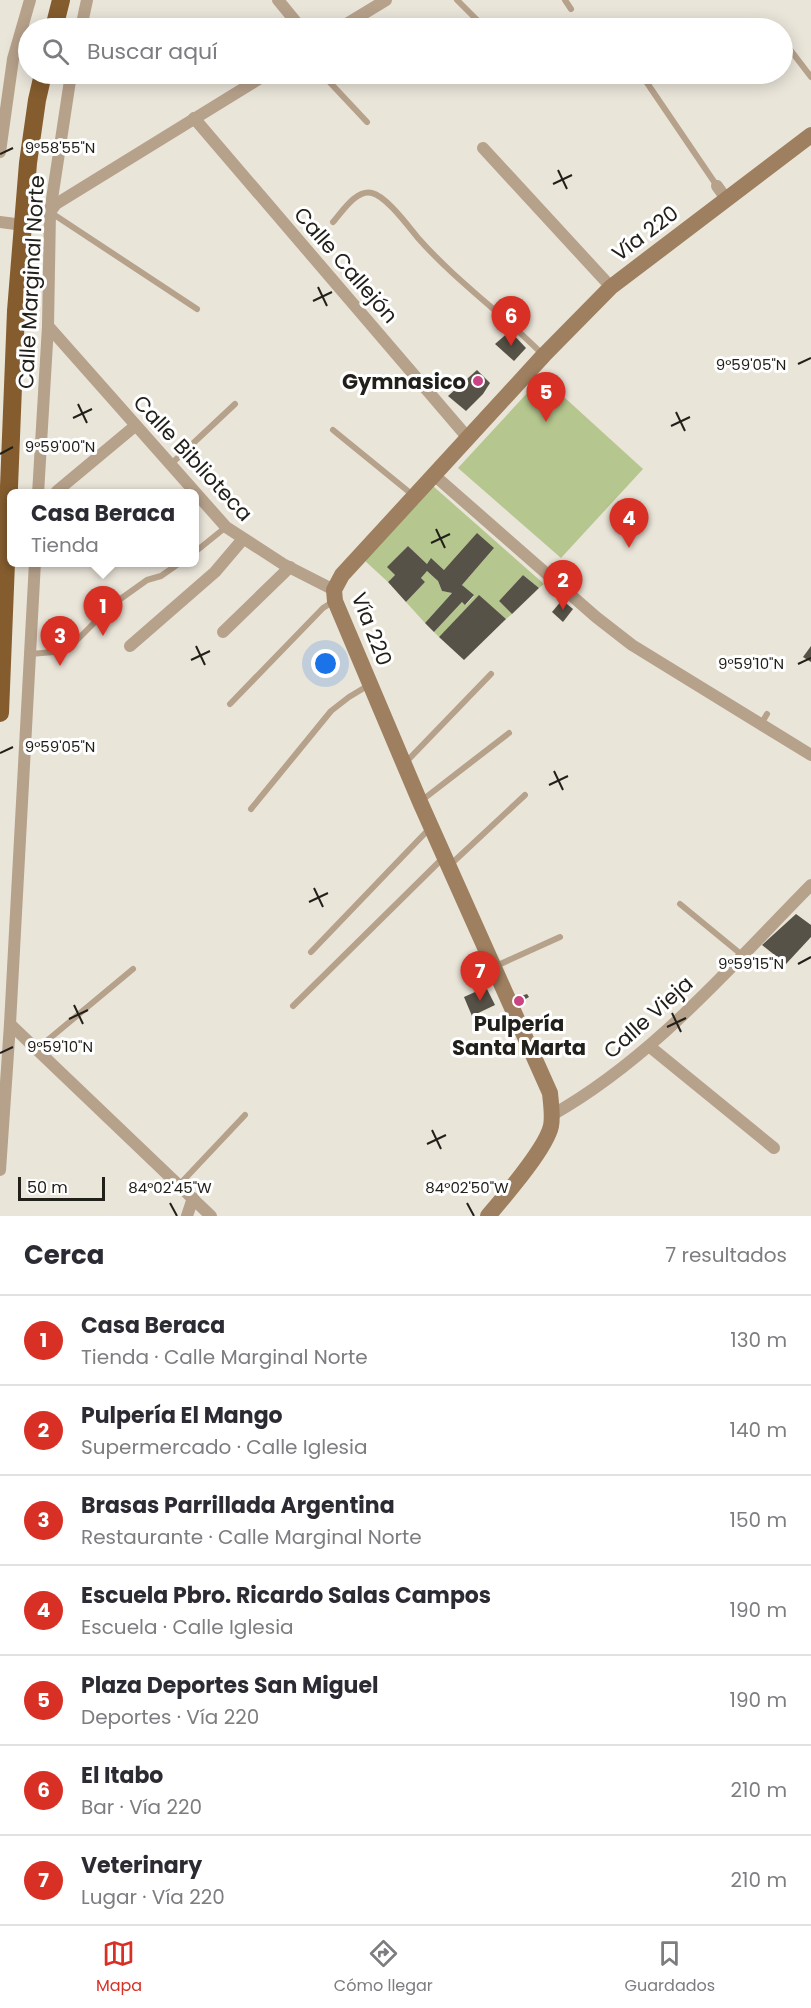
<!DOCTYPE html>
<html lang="es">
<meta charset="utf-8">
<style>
:root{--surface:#fff;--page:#f7f7f7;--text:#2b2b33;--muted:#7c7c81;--line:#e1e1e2;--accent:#d93025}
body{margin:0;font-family:Poppins,sans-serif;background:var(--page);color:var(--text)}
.scale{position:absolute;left:18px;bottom:15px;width:87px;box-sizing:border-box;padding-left:6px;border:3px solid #22201b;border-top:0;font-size:16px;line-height:21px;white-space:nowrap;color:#22201b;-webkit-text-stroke:4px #fff;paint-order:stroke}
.you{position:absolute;left:326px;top:664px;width:21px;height:21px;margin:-15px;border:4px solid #fff;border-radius:50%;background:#1a73e8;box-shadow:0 0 0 9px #1a73e833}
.badge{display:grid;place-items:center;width:39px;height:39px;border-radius:50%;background:var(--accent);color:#fff;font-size:20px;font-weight:700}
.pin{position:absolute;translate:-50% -50px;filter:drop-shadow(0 2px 3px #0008)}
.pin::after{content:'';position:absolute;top:32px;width:21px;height:18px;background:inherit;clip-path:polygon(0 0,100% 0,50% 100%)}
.popup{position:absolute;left:7px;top:489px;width:192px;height:78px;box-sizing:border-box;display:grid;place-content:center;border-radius:9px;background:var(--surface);filter:drop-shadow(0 2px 4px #0005);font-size:20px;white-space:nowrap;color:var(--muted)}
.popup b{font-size:22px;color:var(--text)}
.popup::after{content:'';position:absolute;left:50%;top:100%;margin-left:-12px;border:12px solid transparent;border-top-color:var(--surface)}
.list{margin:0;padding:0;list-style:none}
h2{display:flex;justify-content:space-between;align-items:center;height:78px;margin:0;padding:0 24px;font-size:26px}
h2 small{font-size:20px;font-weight:400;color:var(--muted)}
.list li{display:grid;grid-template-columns:39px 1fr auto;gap:18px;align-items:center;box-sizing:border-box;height:90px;padding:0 24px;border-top:2px solid var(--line)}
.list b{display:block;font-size:22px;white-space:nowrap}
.list p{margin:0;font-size:20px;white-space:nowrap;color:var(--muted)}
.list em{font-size:20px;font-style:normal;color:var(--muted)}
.icon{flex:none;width:33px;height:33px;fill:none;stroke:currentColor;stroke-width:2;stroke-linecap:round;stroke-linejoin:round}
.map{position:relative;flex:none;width:811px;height:1216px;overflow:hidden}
.search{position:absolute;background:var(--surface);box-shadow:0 3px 15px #0003;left:18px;right:18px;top:18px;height:66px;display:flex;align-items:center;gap:15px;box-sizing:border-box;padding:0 21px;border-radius:33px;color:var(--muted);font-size:22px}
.sheet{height:708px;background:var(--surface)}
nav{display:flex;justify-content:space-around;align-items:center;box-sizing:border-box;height:84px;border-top:2px solid var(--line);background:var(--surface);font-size:16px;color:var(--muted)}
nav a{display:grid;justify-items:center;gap:3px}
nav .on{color:var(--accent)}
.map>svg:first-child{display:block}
</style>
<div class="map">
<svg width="811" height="1216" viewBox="0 0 811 1216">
<rect width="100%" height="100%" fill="#eae5d9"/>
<g fill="#b5c68e">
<path d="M542,377L643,469L561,558L458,468Z"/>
<path d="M433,486L544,584L539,588L523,575L499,601L512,614L506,619L479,596L439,637L434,632L462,602L466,605L474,596L462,585L494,548L444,570L432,559L427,564L408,546L388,567L395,575L388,582L364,560Z"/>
<path d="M427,571L438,581L442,591L452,593L425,623L406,602L425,582L421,578Z"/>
</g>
<g fill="#565247">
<path d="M510,331L526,348L514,361L495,344Z"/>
<path d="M477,370L490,383L483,394L466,411L448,396Z"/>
<path d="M477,533L494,548L462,585L474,595L465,605L462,602L434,632L425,623L452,593L442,591L438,581L427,571L421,578L425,582L406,602L388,582L395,575L387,567L408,546L427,564L431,558L444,570Z"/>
<path d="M523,575L539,588L512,614L499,601Z"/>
<path d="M479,595L506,619L464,660L439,637Z"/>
<path d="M562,600L573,609L563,622L552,612Z"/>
<path d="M811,646V662L803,657Z"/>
<path d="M796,914L811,925V937L786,964L762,945Z"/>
<path d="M486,987L495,1005L472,1016L464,997Z"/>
<path d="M527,994L529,997L517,1004L515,998Z"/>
</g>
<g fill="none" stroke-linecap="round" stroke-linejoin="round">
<g stroke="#b6a18b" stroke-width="6">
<path d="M457,0L485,28"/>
<path d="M565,0L571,9"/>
<path d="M770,24L774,28"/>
<path d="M782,39L811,77"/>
<path d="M322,74L367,122"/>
<path d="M641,74L717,186"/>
<path d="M50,212L197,309"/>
<path d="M333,222C342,212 356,189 372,193C386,196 408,226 418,238C456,281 503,314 543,355"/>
<path d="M333,430L414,496"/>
<path d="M170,465L235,404"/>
<path d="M195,552L226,527"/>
<path d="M30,654L54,652L72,645L112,605L147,580L161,576L181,562"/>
<path d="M230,704L323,608L334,601"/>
<path d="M761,724L767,714"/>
<path d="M406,762L491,674"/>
<path d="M421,801L509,733"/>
<path d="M251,809L331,711L349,697L369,685"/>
<path d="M449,866L525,795"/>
<path d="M680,904L742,955"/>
<path d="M311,952L429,829"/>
<path d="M496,966L560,937"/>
<path d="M293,1006L444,857"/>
<path d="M37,1049L133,969"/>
<path d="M179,1185L245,1115"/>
</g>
<g stroke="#b6a18b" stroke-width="12">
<path d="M278,0L301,28"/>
<path d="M81,28L87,0"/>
<path d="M340,28L386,0"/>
<path d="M194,118L468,438"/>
<path d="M483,148L611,287"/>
<path d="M0,152L13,59L30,0"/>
<path d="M717,186L727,200"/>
<path d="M50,212L56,204L267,74"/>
<path d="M0,222L23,225"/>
<path d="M48,326L226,527L283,564L334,590"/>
<path d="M434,475L596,617L632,645L811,755"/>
<path d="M57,491L135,426"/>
<path d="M38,494L48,326L50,212L71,74"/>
<path d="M223,632L290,567"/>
<path d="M130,646L215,572L243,539"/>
<path d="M10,1024L211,1216"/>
<path d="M649,1046L774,1148"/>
<path d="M552,1115C653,1058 730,967 811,885"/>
<path d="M0,1170L10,1024L35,562"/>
<path d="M187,1216L193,1198"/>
</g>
<path stroke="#9e7f5f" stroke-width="16" d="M488,1216C504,1197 546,1149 551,1126C553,1116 551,1104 550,1093L420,802L335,601L334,590L342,575L544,355L611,287L811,135"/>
<g stroke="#845c2e" stroke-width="18">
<path d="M54,28L61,0"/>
<path d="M0,713L16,311L28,163L37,100L43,74"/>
</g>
</g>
<path fill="none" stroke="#22201b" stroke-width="2" d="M0,154L13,148M558,170L567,189M553,184L572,175M318,287L327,306M313,301L332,292M798,364L811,358M78,404L87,423M676,412L685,431M73,418L92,409M671,426L690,417M0,454L13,447M436,529L445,548M431,543L450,534M196,646L205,665M191,660L210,651M798,664L811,658M0,753L13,747M554,771L563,790M549,785L568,776M314,888L323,907M309,902L328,893M798,964L811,957M74,1005L83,1024M672,1013L681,1032M69,1019L88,1010M667,1027L686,1018M0,1053L13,1047M432,1130L441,1149M427,1144L446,1135M170,1203L177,1216M467,1203L474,1216"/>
<g fill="#ca4382" stroke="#fff" stroke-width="2">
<circle cx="478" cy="381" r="6"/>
<circle cx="519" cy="1001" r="6"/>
</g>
<g text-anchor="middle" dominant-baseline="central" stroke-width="6" stroke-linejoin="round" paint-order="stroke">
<g font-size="21" fill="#22201b" stroke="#fff">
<text transform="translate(645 233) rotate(-37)">Vía 220</text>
<text transform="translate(346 265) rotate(49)">Calle Callejón</text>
<text transform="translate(31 282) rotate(-87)">Calle Marginal Norte</text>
<text transform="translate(193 458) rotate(47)">Calle Biblioteca</text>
<text transform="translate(372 629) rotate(69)">Vía 220</text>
<text transform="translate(648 1017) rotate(-42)">Calle Vieja</text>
</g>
<g font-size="21" font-weight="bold" fill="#22201b" stroke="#fff" text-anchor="end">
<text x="466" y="381">Gymnasico</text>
<text x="519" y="1023" text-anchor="middle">Pulpería<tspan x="519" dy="24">Santa Marta</tspan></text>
</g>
</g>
<g font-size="15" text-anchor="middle" fill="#22201b" stroke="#fff" stroke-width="6" stroke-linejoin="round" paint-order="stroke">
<text x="60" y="153">9°58'55"N</text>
<text x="751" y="370">9°59'05"N</text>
<text x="60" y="452">9°59'00"N</text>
<text x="751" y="669">9°59'10"N</text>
<text x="60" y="752">9°59'05"N</text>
<text x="751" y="969">9°59'15"N</text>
<text x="60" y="1052">9°59'10"N</text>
<text x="170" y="1193">84°02'45"W</text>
<text x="467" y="1193">84°02'50"W</text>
</g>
</svg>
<div class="scale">50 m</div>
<div class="you"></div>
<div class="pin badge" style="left:103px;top:636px">1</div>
<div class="popup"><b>Casa Beraca</b>Tienda</div>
<div class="pin badge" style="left:563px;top:610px">2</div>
<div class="pin badge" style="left:60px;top:666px">3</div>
<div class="pin badge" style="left:629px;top:548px">4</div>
<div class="pin badge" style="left:546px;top:422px">5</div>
<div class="pin badge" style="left:511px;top:346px">6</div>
<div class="pin badge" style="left:480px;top:1001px">7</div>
<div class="search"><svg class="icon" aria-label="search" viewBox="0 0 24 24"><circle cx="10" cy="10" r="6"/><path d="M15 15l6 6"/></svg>Buscar aquí</div>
</div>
<section class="sheet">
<h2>Cerca<small>7 resultados</small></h2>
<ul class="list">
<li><span class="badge">1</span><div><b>Casa Beraca</b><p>Tienda · Calle Marginal Norte</p></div><em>130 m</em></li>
<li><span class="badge">2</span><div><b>Pulpería El Mango</b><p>Supermercado · Calle Iglesia</p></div><em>140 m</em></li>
<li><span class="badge">3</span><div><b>Brasas Parrillada Argentina</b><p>Restaurante · Calle Marginal Norte</p></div><em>150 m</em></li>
<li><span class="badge">4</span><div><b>Escuela Pbro. Ricardo Salas Campos</b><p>Escuela · Calle Iglesia</p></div><em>190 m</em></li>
<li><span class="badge">5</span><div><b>Plaza Deportes San Miguel</b><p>Deportes · Vía 220</p></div><em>190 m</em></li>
<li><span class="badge">6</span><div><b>El Itabo</b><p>Bar · Vía 220</p></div><em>210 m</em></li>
<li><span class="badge">7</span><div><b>Veterinary</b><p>Lugar · Vía 220</p></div><em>210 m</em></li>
</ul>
</section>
<nav>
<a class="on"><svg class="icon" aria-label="map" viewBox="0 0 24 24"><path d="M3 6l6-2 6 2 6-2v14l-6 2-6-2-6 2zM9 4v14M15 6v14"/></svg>Mapa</a>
<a><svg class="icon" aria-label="directions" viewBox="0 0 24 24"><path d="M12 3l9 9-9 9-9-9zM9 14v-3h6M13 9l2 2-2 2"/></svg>Cómo llegar</a>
<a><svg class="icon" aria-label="saved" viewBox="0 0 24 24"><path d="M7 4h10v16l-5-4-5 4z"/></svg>Guardados</a>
</nav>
